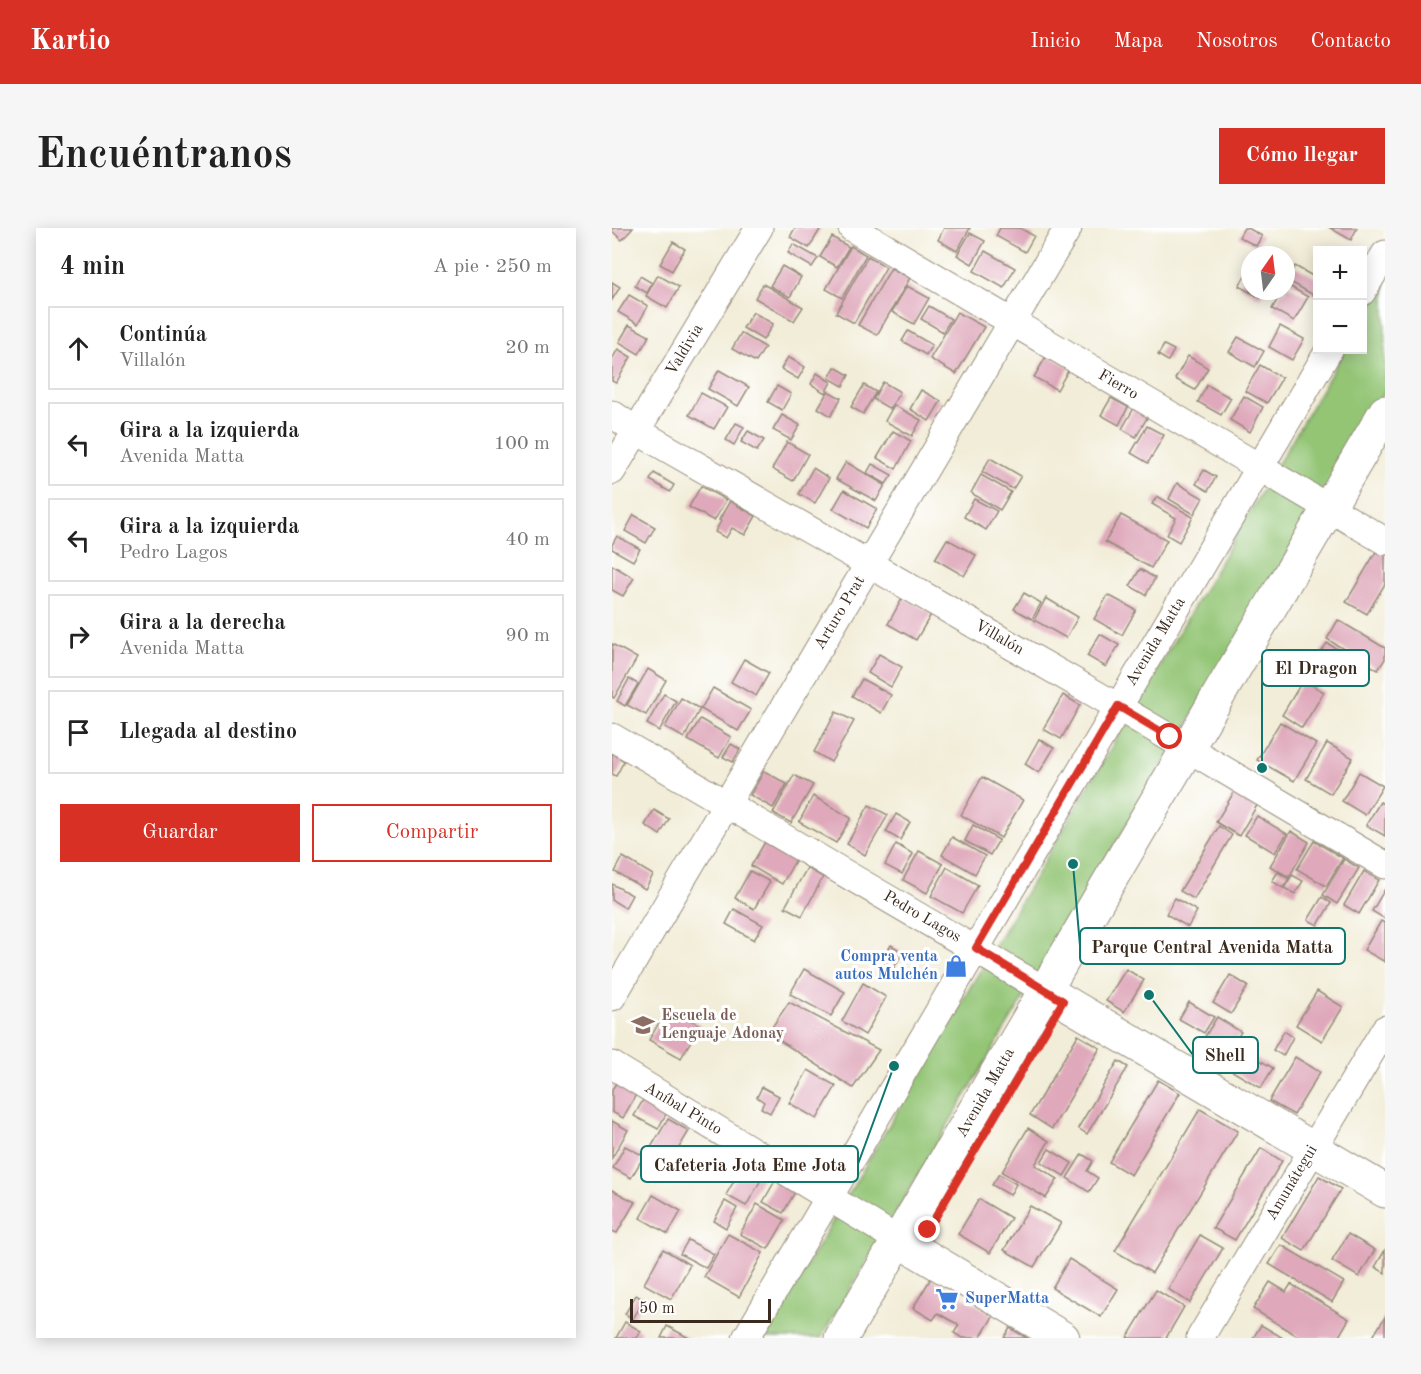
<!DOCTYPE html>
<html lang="es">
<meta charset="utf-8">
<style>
:root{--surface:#fff;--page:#f6f6f6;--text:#222;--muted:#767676;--line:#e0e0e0;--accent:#d93025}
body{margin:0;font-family:"Old Standard TT",serif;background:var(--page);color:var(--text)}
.controls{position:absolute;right:18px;top:18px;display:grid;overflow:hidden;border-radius:0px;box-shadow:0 3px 15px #0003}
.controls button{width:54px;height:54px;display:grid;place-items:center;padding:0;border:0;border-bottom:2px solid var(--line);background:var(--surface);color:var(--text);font:30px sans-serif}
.compass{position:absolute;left:629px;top:18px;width:54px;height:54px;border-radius:50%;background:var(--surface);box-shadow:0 3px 15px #0003;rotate:14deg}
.scale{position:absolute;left:18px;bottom:15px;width:141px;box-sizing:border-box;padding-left:6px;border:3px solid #3b2a1e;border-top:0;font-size:16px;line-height:21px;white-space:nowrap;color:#3b2a1e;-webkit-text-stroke:4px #fff;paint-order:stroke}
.stop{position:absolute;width:18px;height:18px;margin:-14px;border:4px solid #d93025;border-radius:50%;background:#fff}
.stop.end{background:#d93025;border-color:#fff;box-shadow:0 2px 6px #0008}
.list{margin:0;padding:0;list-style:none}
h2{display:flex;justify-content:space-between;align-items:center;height:78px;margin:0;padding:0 24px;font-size:26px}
h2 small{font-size:20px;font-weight:400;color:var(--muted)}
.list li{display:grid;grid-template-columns:39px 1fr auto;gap:18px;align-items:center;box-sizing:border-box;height:84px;margin:0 12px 12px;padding:0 12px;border:2px solid var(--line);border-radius:0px}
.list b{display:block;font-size:22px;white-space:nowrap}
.list p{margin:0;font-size:20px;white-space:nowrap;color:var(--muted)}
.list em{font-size:20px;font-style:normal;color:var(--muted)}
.actions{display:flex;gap:12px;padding:18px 24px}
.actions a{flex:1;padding:14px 0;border:2px solid var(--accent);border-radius:0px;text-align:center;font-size:21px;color:var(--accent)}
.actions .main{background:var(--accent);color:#fff}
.icon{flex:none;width:33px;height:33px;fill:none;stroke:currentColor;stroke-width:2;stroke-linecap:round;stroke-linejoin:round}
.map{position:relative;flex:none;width:773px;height:1110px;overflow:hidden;border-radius:0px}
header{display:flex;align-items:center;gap:36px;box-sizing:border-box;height:84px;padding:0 30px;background:var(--accent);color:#fff}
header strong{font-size:28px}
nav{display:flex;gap:33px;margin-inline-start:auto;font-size:21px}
.intro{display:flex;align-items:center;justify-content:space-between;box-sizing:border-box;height:144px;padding:0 36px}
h1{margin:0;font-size:42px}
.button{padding:15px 27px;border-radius:0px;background:var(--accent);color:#fff;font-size:21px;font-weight:700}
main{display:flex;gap:36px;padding:0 36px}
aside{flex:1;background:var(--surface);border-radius:0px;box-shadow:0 3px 15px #0003}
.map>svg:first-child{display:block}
</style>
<header>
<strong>Kartio</strong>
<nav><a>Inicio</a><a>Mapa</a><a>Nosotros</a><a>Contacto</a></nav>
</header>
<div class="intro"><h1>Encuéntranos</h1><a class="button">Cómo llegar</a></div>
<main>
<aside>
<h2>4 min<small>A pie · 250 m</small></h2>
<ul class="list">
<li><svg class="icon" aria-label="ahead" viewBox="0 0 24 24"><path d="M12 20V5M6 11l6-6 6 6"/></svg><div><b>Continúa</b><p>Villalón</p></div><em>20 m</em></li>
<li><svg class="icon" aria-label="left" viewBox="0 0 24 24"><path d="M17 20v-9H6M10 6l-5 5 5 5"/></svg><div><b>Gira a la izquierda</b><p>Avenida Matta</p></div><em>100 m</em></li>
<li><svg class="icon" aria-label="left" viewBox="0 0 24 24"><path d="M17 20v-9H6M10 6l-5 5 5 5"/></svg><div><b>Gira a la izquierda</b><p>Pedro Lagos</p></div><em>40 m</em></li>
<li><svg class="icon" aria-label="right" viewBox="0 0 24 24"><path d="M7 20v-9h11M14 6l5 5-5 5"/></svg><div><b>Gira a la derecha</b><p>Avenida Matta</p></div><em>90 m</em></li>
<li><svg class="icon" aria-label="arrive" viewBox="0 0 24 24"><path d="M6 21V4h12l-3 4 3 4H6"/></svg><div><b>Llegada al destino</b></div></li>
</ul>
<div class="actions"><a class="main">Guardar</a><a>Compartir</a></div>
</aside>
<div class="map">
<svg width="773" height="1110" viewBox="0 0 773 1110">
<rect width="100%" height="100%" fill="#fff"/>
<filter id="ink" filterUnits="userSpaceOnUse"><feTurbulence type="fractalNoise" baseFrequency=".0167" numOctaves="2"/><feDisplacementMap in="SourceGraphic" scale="12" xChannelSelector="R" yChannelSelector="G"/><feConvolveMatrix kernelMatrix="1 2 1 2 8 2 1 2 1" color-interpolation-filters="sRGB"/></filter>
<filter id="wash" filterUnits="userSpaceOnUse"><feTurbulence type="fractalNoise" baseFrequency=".008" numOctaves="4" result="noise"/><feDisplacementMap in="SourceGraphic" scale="24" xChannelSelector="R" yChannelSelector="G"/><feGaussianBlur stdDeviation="1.35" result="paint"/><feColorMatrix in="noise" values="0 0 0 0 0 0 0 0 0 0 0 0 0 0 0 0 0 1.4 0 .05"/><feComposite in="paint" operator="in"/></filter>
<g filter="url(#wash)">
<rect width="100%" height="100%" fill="#f2edd8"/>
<path fill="#93c575" stroke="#67784a" stroke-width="1.5" d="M773,54V163L209,1110H152L733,122H750L751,92Z"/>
<g id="blocks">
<g fill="#dfa9bb">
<path d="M0,0H21L10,12L0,3Z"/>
<path d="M183,0H209L197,20L178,9Z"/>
<path d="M332,0H358L345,23L326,12Z"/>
<path d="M388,0H408L422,8L413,24L384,8Z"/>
<path d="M632,0H636L650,8L644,18L627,9Z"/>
<path d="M718,0H745L739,12Z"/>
<path d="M358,5L373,13L360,36L345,27Z"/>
<path d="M220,9L237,19L225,39L208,29Z"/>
<path d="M61,14L73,21L60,43L48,36Z"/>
<path d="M181,16L206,30L200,39L176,25Z"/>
<path d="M239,18L254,27L230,70L214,61Z"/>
<path d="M373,23L403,40L392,60L362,43Z"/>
<path d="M256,28L274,39L242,95L224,85Z"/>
<path d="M170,38L189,49L178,69L158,58Z"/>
<path d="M683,38L706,51V63L703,68L675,52Z"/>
<path d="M279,40L298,50L265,107L246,97Z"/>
<path d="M634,46L638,48V63H652L648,70L627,58Z"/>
<path d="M46,47L67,59L55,80L34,68Z"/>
<path d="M28,48L40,55L35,65L23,58Z"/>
<path d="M0,54L8,59L0,72Z"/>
<path d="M151,56L191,79L182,93L143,70Z"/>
<path d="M674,56L696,69L682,93L660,81L670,63H674Z"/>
<path d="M295,58L317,70L302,96L280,84Z"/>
<path d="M17,67L36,78L26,96L6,84Z"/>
<path d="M317,78L339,91L331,104L309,91Z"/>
<path d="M141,84L161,96L151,112L131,100Z"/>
<path d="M345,84L372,99L344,146L318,131Z"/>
<path d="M17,97L37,108L27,126L7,114Z"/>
<path d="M668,98L692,111L680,132L657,119Z"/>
<path d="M296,103L320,117L314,127L290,113Z"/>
<path d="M129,105L153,119L144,134L120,121Z"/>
<path d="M626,109L652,123L643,139L617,124Z"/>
<path d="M552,117L562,122L556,133L546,127Z"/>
<path d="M6,121L19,129L4,155L0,153V131Z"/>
<path d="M435,127L458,139L445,162L422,149Z"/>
<path d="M576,128L596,140L583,162L563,151Z"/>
<path d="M176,129L193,139L186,151L169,141Z"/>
<path d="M648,137L670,150L655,175L633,163Z"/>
<path d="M223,139L237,147L231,158L217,150Z"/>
<path d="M107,142L137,159L126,178L96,161Z"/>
<path d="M205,145L219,154L213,165L199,156Z"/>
<path d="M271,154L288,164L278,181L261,171Z"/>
<path d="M252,157L264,164L251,186L239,179Z"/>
<path d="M595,157L619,170L609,187L586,174Z"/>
<path d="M165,158L179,166L170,182L156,174Z"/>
<path d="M309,162L329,173L317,193L298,181Z"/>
<path d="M216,163L229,170L219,188L206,180Z"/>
<path d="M89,165L115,179L102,201L77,187Z"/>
<path d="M632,168L651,179L638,204L618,192Z"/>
<path d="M499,170L516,179L507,197L489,187Z"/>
<path d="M282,177L309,192L300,208L273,193Z"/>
<path d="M522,180L536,188L524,209L510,201Z"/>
<path d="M170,187L188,197L179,212L161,202Z"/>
<path d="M124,195L132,199L122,217L114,212Z"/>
<path d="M535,198L552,207L536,235L519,225Z"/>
<path d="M136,203L152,212L145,223L129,214Z"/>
<path d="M281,203L299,213L284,241L265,230Z"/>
<path d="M175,214L196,226L181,253L160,241Z"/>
<path d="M378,230L409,248L401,261L370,244Z"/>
<path d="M234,234L273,257L264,273L224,251Z"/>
<path d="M260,236L280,247L274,256L255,245Z"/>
<path d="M201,240L217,250L203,275L187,266Z"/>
<path d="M592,242L604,249L596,263L584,256Z"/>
<path d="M42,245L62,257L58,264L38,252Z"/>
<path d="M369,247L399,264L388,282L359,265Z"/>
<path d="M565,255L591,270L582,286L557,271Z"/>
<path d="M89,258L114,272L102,293L77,279Z"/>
<path d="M232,262L265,281L254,300L221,281Z"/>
<path d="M545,268L581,289L567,314L555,307L564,290L540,276Z"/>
<path d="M362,271L385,283L374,302L352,289Z"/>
<path d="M118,273L144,288L133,307L120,300L114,310L103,304L109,293L107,292Z"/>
<path d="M22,287L43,299L34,315L13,303Z"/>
<path d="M509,287L555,312L539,340L493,314Z"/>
<path d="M5,308L28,321L21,333L0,321V317Z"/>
<path d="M335,311L364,327L352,348L323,331Z"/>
<path d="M765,322L773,327V356L755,386L734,374Z"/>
<path d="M0,337L22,350L11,368L0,362Z"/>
<path d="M528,341L543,350L534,367L518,358Z"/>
<path d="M412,365L429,375L420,391L402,381Z"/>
<path d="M496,367L524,382L510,407L482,391Z"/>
<path d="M291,369L320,385L304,412L276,396Z"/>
<path d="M434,370L466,389L454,410L422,392Z"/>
<path d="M726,392L773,420V431L766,442L715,411Z"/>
<path d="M488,406L507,417L494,439L475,428Z"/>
<path d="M715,415L740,430L733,442L707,427Z"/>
<path d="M0,416L25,430L2,470L0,469Z"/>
<path d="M267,426L290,439L279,459L256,445Z"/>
<path d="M132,431L157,445L144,468L119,454Z"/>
<path d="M36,441L54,452L34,487L15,477Z"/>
<path d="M17,451L26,456L13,478L5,473Z"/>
<path d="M250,451L279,467L269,485L240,468Z"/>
<path d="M691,452L712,464L690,500L670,487Z"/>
<path d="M101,460L139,482L126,503L89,481Z"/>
<path d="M52,466L64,473L47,503L35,496Z"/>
<path d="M451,467L468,477L449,511L431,501Z"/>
<path d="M69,470L88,481L72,510L53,499Z"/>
<path d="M224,484L242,493L219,534L202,524Z"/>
<path d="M88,491L119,509L107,530L76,512Z"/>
<path d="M668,494L704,516L682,553L645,532Z"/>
<path d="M427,511L442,520L427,545L413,536Z"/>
<path d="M715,515L741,530L719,566L694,551Z"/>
<path d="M119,516L128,521L121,534L111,529Z"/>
<path d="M0,525L12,533L4,548L0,546Z"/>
<path d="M152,543L175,556L161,580L138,567Z"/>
<path d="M747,544L771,558L753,587L730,573Z"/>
<path d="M182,547L201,557L179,595L161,585Z"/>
<path d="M370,549L411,572L389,610L349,587Z"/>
<path d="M628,554L651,567L627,608L604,594Z"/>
<path d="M201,568L239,590L224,615L187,594Z"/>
<path d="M768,574L773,577V608L754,597Z"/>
<path d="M257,577L276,587L253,627L235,616Z"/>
<path d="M42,582L57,591L48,607L33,597Z"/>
<path d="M284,586L298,594L288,612L274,604Z"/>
<path d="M645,588L675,606L663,625L633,607Z"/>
<path d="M361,597L387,612L378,627L353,613Z"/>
<path d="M607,598L620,607L582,671L568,663Z"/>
<path d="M679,603L697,614L677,649L658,638Z"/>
<path d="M340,609L373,628L363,646L330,627Z"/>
<path d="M702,613L731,630L714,658L685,641Z"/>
<path d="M153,614L184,631L170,656L139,638Z"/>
<path d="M284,616L301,626L290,646L273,637Z"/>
<path d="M307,623L331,636L315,665L291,652Z"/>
<path d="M11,629L41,647L33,661L3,644Z"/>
<path d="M732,631L747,640L725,676L711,667Z"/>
<path d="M335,639L366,657L350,685L319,668Z"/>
<path d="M195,640L211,649L190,688L173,679Z"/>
<path d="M138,643L158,654L142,681L123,670Z"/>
<path d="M752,643L767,652L747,686L732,677Z"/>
<path d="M666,644L677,651L671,660L660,653Z"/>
<path d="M680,647L691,653L683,666L672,660Z"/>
<path d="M0,656L20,667L13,680L0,672Z"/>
<path d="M773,661V691L760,683Z"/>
<path d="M710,669L719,675L706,697L696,692Z"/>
<path d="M563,670L585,683L576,699L554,686Z"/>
<path d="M122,681L151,697L142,712L114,696Z"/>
<path d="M769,693L773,695V734L752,722Z"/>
<path d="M279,717L291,724L280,743L268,736Z"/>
<path d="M192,741L233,764L219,788L178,766Z"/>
<path d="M514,741L532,752L512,784L494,773Z"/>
<path d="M618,747L636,758L619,786L601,775Z"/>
<path d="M251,755L274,769L253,807L230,793Z"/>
<path d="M705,763L731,779L710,813L684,797Z"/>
<path d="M177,774L267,822L241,860L156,805Z"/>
<path d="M577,774L602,789L592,805L567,791Z"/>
<path d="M56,779L88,797L69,830L37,812Z"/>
<path d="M605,789L629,804L613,829L589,815Z"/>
<path d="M672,803L681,809L671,828L661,822Z"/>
<path d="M466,807L488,820L440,901L418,887Z"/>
<path d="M623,817L661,840L649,860L610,837Z"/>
<path d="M683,829L708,844L682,887L657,873Z"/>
<path d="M506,833L516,839L475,906L466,900Z"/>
<path d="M196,842L224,858L205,891L177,875Z"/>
<path d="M8,848L28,859L11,890L0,884V862Z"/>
<path d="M546,852L568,865L519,947L497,934Z"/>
<path d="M150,859L167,868L158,885L149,880L152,874L145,869Z"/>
<path d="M34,867L57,880L46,901L22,888Z"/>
<path d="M588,881L626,903L540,1045L503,1023Z"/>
<path d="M56,891L77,903L59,933L38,921Z"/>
<path d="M0,893L16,902L0,930Z"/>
<path d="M416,900L437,913L423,937L446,951L434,970L390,944Z"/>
<path d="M13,918L32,928L19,950L1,940Z"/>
<path d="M649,920L670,933L623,1012L601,1000Z"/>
<path d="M437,921L460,935L452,948L429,934Z"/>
<path d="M470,926L481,933L475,943L486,950L477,964L455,950Z"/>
<path d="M134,932L154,943L134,978L114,967Z"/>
<path d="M167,946L187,957L171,985L151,974Z"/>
<path d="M387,946L404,956L398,967L380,957Z"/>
<path d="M707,948L729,961L692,1023L670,1010Z"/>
<path d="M0,962L23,974L5,1005L0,1003Z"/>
<path d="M41,967L69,983L56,1006L28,990Z"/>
<path d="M367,971L399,990L378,1025L346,1006Z"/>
<path d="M113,973L125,980L114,1000L102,993Z"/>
<path d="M145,976L173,992L156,1021L128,1006Z"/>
<path d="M418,978L449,995L422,1039L392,1022Z"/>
<path d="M116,1006L151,1025L127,1069L92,1049Z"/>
<path d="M736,1006L763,1022L747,1049L720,1033Z"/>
<path d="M588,1007L611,1020L578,1075L556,1061Z"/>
<path d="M76,1012L102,1026L94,1040L68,1026Z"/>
<path d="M669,1017L732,1054L720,1074L657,1036Z"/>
<path d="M51,1021L78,1037L59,1071L32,1056Z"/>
<path d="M773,1022V1045L763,1039Z"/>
<path d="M457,1031L506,1061L489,1089L440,1060Z"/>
<path d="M319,1050L382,1087L368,1110H350L342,1105L347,1097L326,1085L321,1092L301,1080Z"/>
<path d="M658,1054L674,1064L679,1056L737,1091L726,1110H689L641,1081Z"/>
<path d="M544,1062L572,1079L554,1110H515Z"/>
<path d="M24,1067L32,1072L21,1091L13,1086Z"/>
<path d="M773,1089V1110H760Z"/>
<path d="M13,1094L29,1103L25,1110H4Z"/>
<path d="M649,1097L671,1110H641Z"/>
<path d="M55,1098L77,1110H49Z"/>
<path d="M398,1100L415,1110H392Z"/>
</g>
</g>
</g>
<g filter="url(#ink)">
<use href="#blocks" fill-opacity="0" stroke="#968c7b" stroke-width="1.5"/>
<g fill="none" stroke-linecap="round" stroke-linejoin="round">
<g stroke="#968c7b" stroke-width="29">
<g id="minor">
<path d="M240,0L773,313"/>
<path d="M750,64L773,26"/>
<path d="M0,186L25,203L482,465L773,637"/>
<path d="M0,243L147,0"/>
<path d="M0,509L434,763"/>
<path d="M0,769L456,0"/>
<path d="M0,837L288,1013"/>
<path d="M134,1110L717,122"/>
<path d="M588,1110L773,801"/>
</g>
</g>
<g stroke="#968c7b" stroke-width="35">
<g id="major">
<path d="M434,763L773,963"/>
<path d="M288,1013L451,1110"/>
<path d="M229,1110L773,184"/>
</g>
</g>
<use href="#minor" stroke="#fff" stroke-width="27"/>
<use href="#major" stroke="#fff" stroke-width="33"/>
</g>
</g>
<g fill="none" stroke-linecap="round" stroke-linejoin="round" filter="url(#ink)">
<path stroke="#d93025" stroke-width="8" d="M316,1002L451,773L364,720L506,478L558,509"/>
</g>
<defs>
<g id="shop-bare" transform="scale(1.8)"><path d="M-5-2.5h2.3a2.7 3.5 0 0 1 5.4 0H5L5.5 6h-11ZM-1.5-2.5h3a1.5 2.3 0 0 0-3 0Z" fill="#3f7fe0" stroke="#fff" stroke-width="2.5" paint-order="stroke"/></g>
<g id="school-bare" transform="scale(1.8)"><path d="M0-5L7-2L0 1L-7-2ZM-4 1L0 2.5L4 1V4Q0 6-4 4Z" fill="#8d6e63" stroke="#fff" stroke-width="2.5" paint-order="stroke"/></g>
<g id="supermarket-bare" transform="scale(1.8)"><path d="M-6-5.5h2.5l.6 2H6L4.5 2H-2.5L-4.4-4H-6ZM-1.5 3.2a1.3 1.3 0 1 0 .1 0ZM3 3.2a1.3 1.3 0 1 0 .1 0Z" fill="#3f7fe0" stroke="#fff" stroke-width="2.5" paint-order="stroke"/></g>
</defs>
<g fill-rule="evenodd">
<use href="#shop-bare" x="344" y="738"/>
<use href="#school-bare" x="31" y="797"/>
<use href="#supermarket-bare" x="335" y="1071"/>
</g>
<g text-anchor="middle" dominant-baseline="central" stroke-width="6" stroke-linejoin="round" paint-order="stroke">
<g font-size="16" fill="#3b2a1e" stroke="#fff">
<text transform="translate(73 122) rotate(-59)">Valdivia</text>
<text transform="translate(506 157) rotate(30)">Fierro</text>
<text transform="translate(228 385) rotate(-59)">Arturo Prat</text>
<text transform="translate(387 410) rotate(30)">Villalón</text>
<text transform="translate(544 414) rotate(-59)">Avenida Matta</text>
<text transform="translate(310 689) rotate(30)">Pedro Lagos</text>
<text transform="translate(374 865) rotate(-60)">Avenida Matta</text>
<text transform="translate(71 881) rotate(31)">Aníbal Pinto</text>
<text transform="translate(680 955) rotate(-59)">Amunátegui</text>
</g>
<g font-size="16" font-weight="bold" fill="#366cbe" stroke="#fff" text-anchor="end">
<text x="326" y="729">Compra venta<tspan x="326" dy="18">autos Mulchén</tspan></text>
<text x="353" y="1071" text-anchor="start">SuperMatta</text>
</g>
<g font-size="16" font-weight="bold" fill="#785e54" stroke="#fff" text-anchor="start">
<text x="49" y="788">Escuela de<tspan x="49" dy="18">Lenguaje Adonay</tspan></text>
</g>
</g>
<path fill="none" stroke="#0f766e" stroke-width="2" d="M650 540L650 440M461 636L468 718M537 767L581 827M282 838L246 936"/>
<g fill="#0f766e" stroke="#fff" stroke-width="2">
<circle cx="650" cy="540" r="6"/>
<circle cx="461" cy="636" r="6"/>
<circle cx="537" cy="767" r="6"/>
<circle cx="282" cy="838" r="6"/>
</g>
<g fill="#fff" stroke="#0f766e" stroke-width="2">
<rect x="650" y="422" width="107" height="36" rx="6"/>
<rect x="468" y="700" width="265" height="36" rx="6"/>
<rect x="581" y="809" width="65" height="36" rx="6"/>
<rect x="29" y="918" width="217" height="36" rx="6"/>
</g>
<g font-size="18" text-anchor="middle" font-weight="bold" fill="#3b2a1e">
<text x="704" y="446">El Dragon</text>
<text x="600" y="725">Parque Central Avenida Matta</text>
<text x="613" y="833">Shell</text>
<text x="138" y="943">Cafeteria Jota Eme Jota</text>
</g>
</svg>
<div class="controls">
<button>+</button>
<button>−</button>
</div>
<svg class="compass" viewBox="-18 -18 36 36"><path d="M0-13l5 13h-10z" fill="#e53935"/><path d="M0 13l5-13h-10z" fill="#767676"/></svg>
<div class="scale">50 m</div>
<div class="stop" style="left:558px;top:509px"></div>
<div class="stop end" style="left:316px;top:1002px"></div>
</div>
</main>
